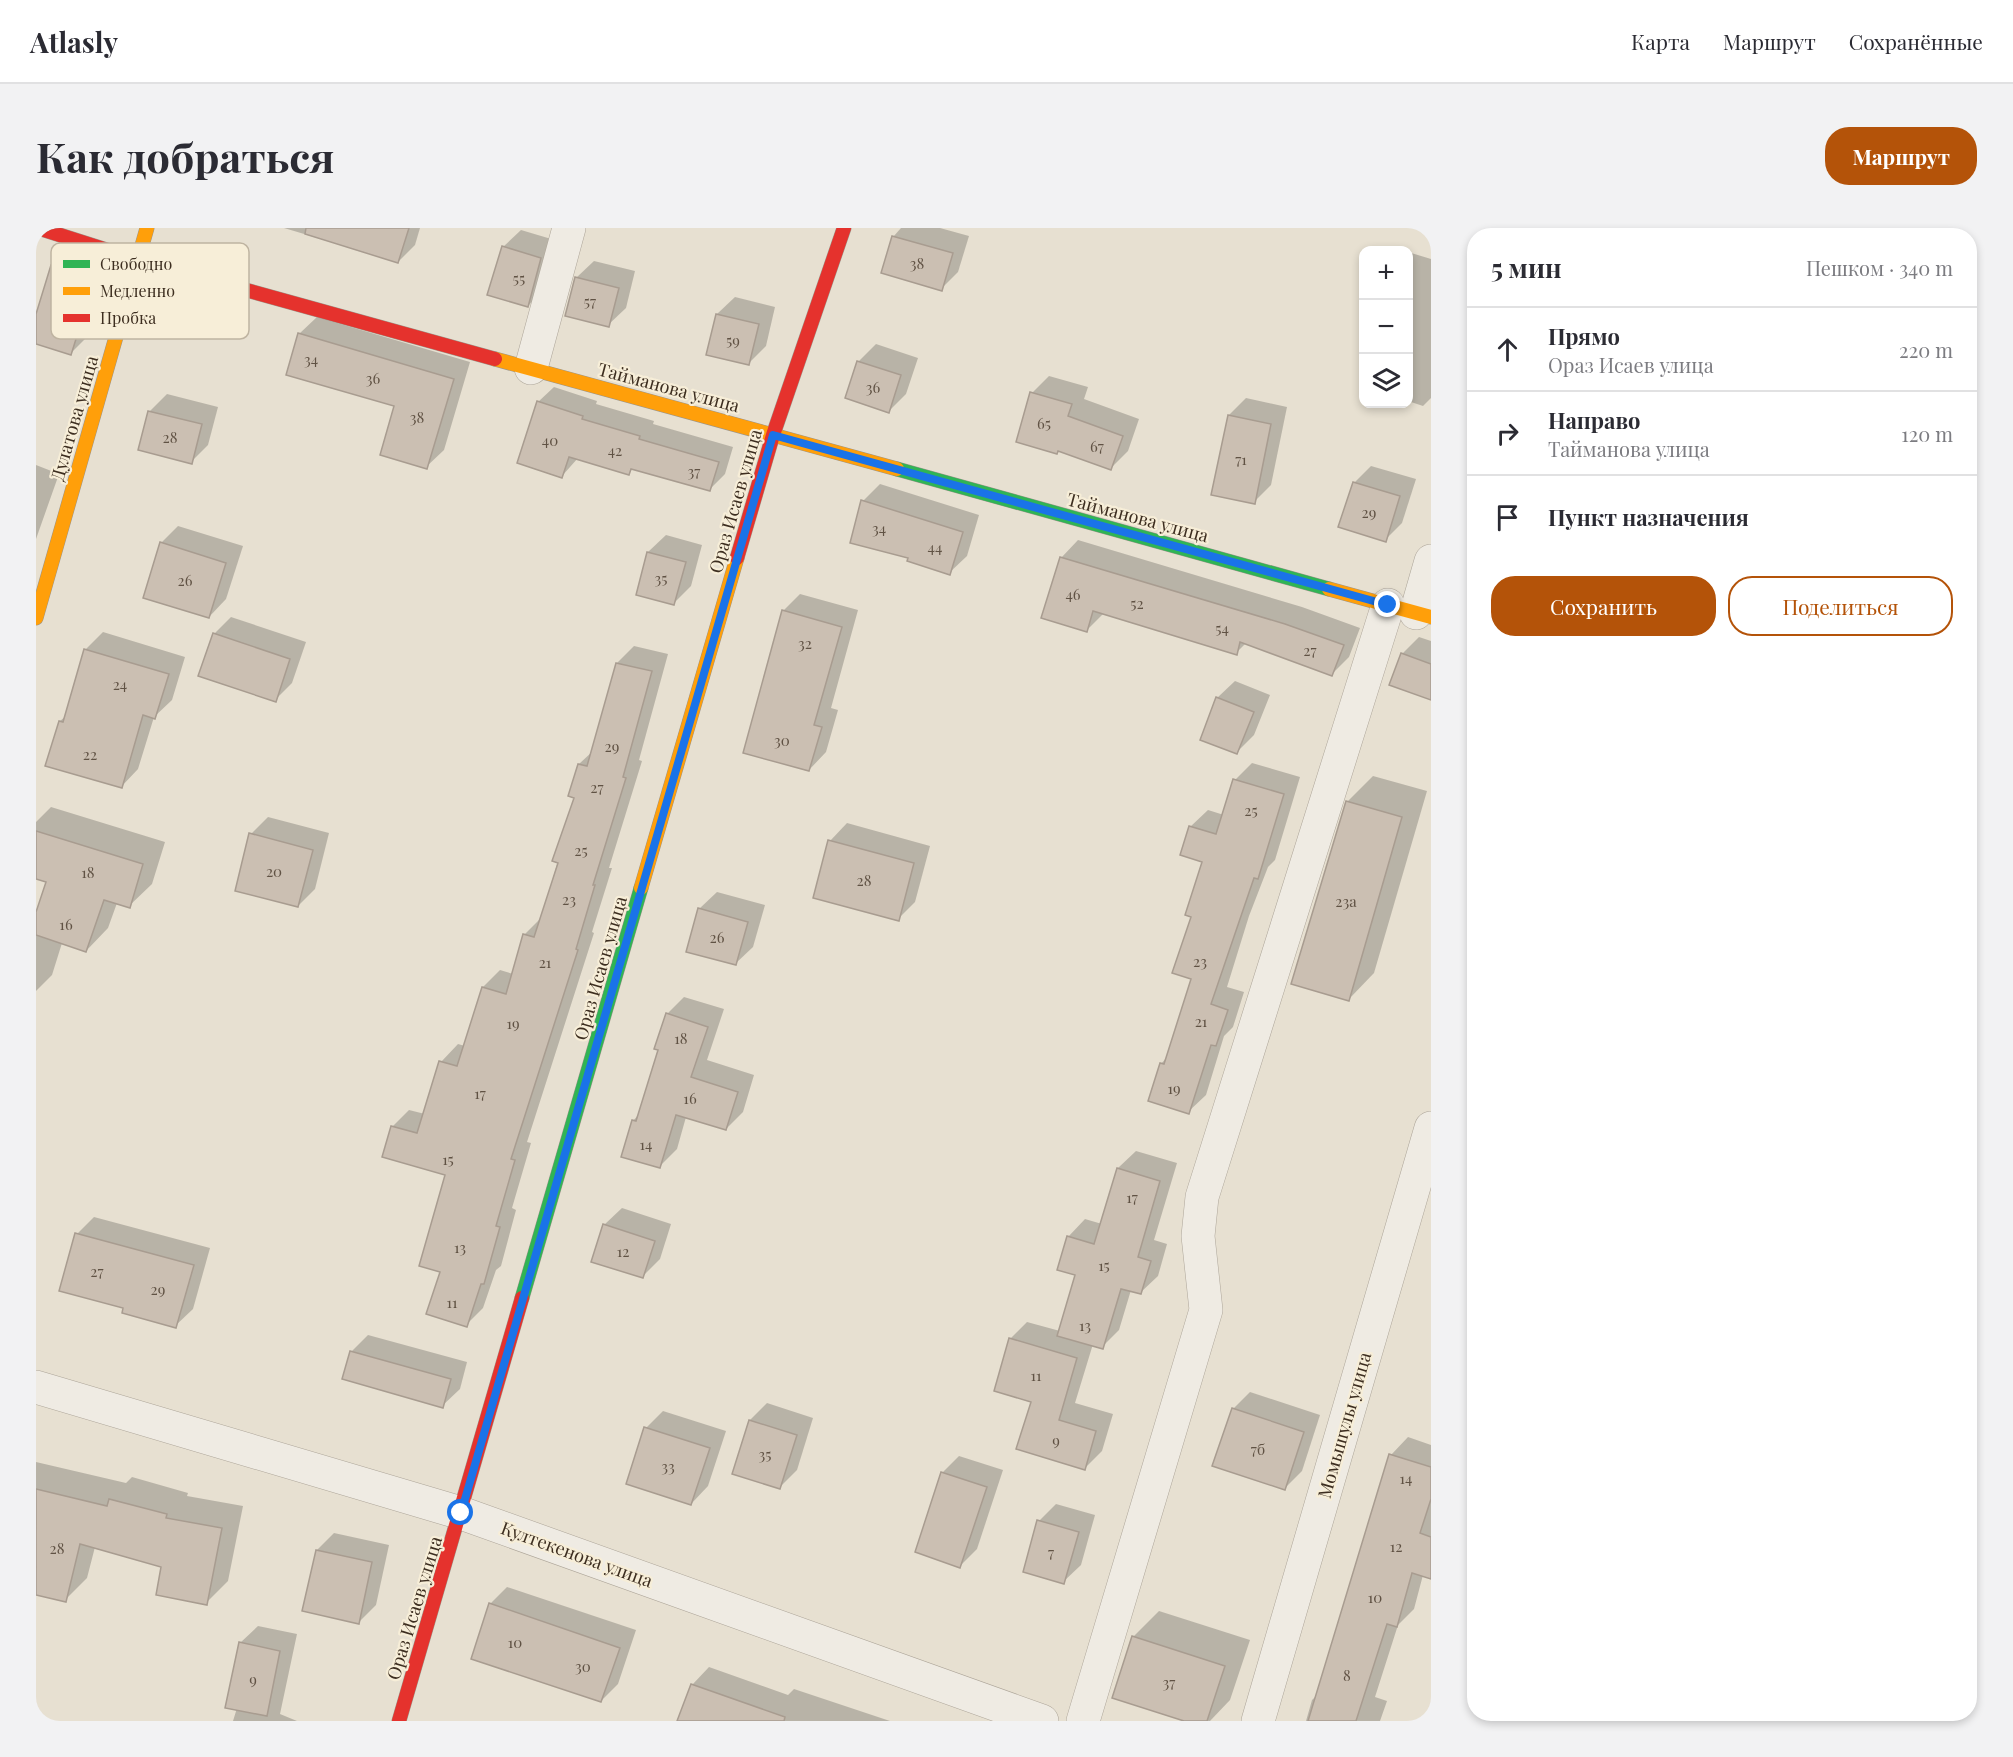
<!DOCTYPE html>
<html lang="ru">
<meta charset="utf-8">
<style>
:root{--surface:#fff;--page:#f2f2f3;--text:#2b2b33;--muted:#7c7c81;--line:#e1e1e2;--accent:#b45309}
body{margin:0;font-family:"Playfair Display",serif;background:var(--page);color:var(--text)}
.controls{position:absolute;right:18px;top:18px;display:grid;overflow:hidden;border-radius:12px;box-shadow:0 3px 9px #0003}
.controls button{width:54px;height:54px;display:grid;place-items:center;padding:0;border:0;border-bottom:2px solid var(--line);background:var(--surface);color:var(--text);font:30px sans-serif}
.stop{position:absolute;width:18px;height:18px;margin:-14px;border:4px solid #1a73e8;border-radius:50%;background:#fff}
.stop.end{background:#1a73e8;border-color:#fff;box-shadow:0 2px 6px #0008}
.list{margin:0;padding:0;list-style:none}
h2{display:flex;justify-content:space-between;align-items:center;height:78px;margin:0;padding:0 24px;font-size:26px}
h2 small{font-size:20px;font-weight:400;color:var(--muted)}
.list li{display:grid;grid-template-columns:39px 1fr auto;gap:18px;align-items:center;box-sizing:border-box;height:84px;padding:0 24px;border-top:2px solid var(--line)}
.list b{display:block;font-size:22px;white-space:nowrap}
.list p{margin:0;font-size:20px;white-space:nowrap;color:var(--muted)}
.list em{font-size:20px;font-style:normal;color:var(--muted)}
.actions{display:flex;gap:12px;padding:18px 24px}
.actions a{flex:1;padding:14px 0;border:2px solid var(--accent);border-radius:24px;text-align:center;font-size:21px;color:var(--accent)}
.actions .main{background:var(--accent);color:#fff}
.icon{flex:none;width:33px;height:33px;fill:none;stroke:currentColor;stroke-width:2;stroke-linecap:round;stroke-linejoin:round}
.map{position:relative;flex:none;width:1395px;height:1493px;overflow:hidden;border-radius:24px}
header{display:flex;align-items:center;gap:36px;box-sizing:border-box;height:84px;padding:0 30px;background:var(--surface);border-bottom:2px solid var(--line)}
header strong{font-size:28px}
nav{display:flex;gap:33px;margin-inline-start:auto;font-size:21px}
.intro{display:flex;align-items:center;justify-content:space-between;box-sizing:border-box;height:144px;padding:0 36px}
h1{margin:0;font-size:42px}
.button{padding:15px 27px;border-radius:24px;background:var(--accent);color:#fff;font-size:21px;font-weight:700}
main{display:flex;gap:36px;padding:0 36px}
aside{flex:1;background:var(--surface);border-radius:24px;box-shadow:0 3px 9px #0003}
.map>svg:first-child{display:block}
</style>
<header>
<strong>Atlasly</strong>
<nav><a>Карта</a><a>Маршрут</a><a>Сохранённые</a></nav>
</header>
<div class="intro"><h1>Как добраться</h1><a class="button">Маршрут</a></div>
<main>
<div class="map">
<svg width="1395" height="1493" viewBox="0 0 1395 1493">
<rect width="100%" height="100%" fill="#e7e0d1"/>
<g fill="#0003">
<path d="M248,0H384L379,17L362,34Z"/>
<path d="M865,0H904L933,8L922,44L905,61L857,9Z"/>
<path d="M485,2L522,13L509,60L492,78L467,19Z"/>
<path d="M34,20L75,33L52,108L35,125L0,114V91L17,37Z"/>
<path d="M1372,24L1395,31V170L1387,178L1372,173Z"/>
<path d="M558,33L599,43L590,80L572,97L540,50Z"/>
<path d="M699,69L739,79L730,118L713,135L681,86Z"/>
<path d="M281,89L434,134L408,222L390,239L360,177L263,106Z"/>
<path d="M840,116L882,130L870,166L853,183L811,169L823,133Z"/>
<path d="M1013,148L1052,159L1048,171L1103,191L1092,223L1075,240L996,165Z"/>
<path d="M518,159L561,173L560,176L618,193L617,196L697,219L689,246L674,261L598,240L592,245L542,230L526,248L502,174Z"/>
<path d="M131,166L182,179L172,217L155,234L113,184Z"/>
<path d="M1210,170L1251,179L1235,257L1218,274L1193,187Z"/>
<path d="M0,237L23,246L0,311Z"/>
<path d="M1335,238L1380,251L1366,295L1349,312L1318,255Z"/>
<path d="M844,256L943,287L931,328L913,345L874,329L827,273Z"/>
<path d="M142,298L207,318L190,371L173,389L125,315Z"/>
<path d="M630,307L666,317L655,358L638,375L612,324Z"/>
<path d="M1042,312L1266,379L1324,400L1313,429L1296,446L1210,415L1200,425L1068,385L1051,402L1025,330Z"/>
<path d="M764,366L822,382L795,480L802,482L790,524L773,542L747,383Z"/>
<path d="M195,389L270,414L256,455L239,472L178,406Z"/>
<path d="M67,404L149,429L136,472L118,489L102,541L85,559L24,493L30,488L50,421Z"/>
<path d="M1383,409L1395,413V471L1366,426Z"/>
<path d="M598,418L632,426L603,532L606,533L573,640H576L556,704L558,705L491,914L495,915L476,980L480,982L465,1038L460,1042L447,1080L430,1097L406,1043L411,946L356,899L373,882L389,886L405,834L422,816L429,818L447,759L464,742L477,746L489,706L506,689L540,569L543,536L557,523L581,435Z"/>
<path d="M1199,453L1234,467L1218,507L1201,524L1181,470Z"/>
<path d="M1216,535L1264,549L1239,632L1232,639L1213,688L1191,759L1208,764L1197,799L1188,808L1170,867L1152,884L1125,836L1131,829L1156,750L1157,688L1168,633L1154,599L1172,582L1188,587L1199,552Z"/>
<path d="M1337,548L1391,563L1338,745L1313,771L1311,574Z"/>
<path d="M15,579L129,614L116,656L93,678L81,675L72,700L50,723L26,715L16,747L0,763V689L12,653L0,650V594Z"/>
<path d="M232,589L293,605L279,661L262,678L215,606Z"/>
<path d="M811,595L894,618L879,674L862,691L794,613Z"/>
<path d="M681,664L729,677L717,719L699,736L663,681Z"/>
<path d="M648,769L688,781L671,832L718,847L707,884L690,901L650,889L641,921L624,938L597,893L603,886L624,821L631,786Z"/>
<path d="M1100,923L1141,935L1118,1012L1131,1016L1122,1048L1104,1065L1095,1062L1083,1102L1066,1119L1057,1116L1039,1175L1077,1186L1066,1223L1049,1240L996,1173L974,1111L991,1094L1024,1103L1041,1046L1032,1009L1049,991L1066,996L1082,940Z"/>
<path d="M586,980L635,996L624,1031L607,1048L568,997Z"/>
<path d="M58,989L174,1020L157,1081L139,1098L41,1006Z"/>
<path d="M332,1107L431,1134L424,1161L406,1178L315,1124Z"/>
<path d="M1214,1164L1284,1187L1266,1243L1248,1261L1197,1181Z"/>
<path d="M731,1175L777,1190L761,1242L744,1259L698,1245L714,1192Z"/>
<path d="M627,1183L690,1203L672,1258L655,1276L610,1200Z"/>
<path d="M1372,1209L1395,1217V1350L1387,1347L1378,1381L1362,1397L1339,1469L1351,1473L1344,1493H1270L1276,1472L1281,1467L1355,1227Z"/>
<path d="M923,1228L967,1242L941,1321L924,1338L906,1245Z"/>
<path d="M0,1234L90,1255L96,1249L152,1265L151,1268L207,1278L192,1353L170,1375L127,1338L59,1319L51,1350L29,1372L0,1365Z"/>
<path d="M1020,1276L1059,1287L1045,1337L1027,1354L1003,1293Z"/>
<path d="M298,1305L353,1317L340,1377L323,1394L281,1322Z"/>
<path d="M471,1359L600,1402L582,1456L565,1473L454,1376Z"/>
<path d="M1123,1383L1214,1412L1194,1472L1174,1493H1153L1097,1409Z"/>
<path d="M222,1398L261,1406L244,1486L261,1493H197L201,1480L204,1415Z"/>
<path d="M673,1439L752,1467L758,1461L854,1493H643L656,1457Z"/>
</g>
<g fill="#cbbfb2" stroke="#a89c90" stroke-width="1.5">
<path d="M270,0H373L362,35L269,6Z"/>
<path d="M856,8L917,25L906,63L845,45Z"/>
<path d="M466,18L505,30L492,79L451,67Z"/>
<path d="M15,37L59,50L35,127L0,116V86Z"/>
<path d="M539,49L583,60L573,99L529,88Z"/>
<path d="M680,86L723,96L713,137L670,127Z"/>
<path d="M262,105L418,151L391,241L344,227L358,178L250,147Z"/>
<path d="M821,133L865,147L853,185L809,170Z"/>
<path d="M994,164L1036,176L1032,188L1087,208L1075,242L1022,223L1021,226L980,214Z"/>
<path d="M501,173L547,188L546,191L604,208L603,211L683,234L674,263L595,241L593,247L533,229L526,250L481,235Z"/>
<path d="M112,183L166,196L156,236L102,222Z"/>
<path d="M1192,187L1235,196L1219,276L1175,267Z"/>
<path d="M1317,254L1364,268L1350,314L1302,299Z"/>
<path d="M825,272L927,304L914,347L871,333L872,330L814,315Z"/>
<path d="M124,314L190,335L173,390L107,370Z"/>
<path d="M611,324L650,334L638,377L600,367Z"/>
<path d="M1024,329L1249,396L1308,417L1296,448L1204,414L1201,427L1057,383L1051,404L1005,390Z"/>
<path d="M746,382L806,399L778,497L786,499L773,543L707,525Z"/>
<path d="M177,405L254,431L240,474L162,448Z"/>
<path d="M48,421L133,446L119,491L107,487L86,560L9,538L23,493L27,494Z"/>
<path d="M1365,425L1395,436V472L1353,457Z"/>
<path d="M580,435L616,443L587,549L590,550L557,657H559L540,721L542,722L475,931L479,932L460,998L464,999L448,1056H445L431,1099L390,1086L404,1044L383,1038L409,947L346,929L355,898L381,905L403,833L421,838L446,759L470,766L487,706L498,709L522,635L516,633L538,570L532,568L542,536L551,538Z"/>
<path d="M1180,469L1218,484L1201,526L1164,512Z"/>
<path d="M1197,551L1248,566L1222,651L1218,650L1175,776L1192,782L1180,818L1175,817L1153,886L1112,873L1124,835L1128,836L1155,751L1136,745L1155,689L1149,687L1166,634L1144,627L1153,598L1180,606Z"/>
<path d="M1310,573L1366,589L1313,773L1255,756Z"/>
<path d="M0,603L107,636L94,680L68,672L50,724L0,707V684L10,654L0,651Z"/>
<path d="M213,605L277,622L262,679L199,663Z"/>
<path d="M792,612L878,635L863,693L777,670Z"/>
<path d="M662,680L712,694L700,737L650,724Z"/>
<path d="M630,785L672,799L655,849L702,864L690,902L640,887L624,940L585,929L596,892L600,893L622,822L618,821Z"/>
<path d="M1081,940L1124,953L1102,1029L1115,1033L1105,1066L1085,1061L1067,1121L1021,1108L1039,1047L1021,1042L1031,1008L1058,1016Z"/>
<path d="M567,996L619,1013L607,1050L555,1034Z"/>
<path d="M39,1005L158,1037L140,1100L86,1085L87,1080L23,1063Z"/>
<path d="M973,1110L1041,1130L1023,1192L1060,1203L1049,1242L980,1221L995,1174L958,1163Z"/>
<path d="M314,1123L415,1151L407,1180L306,1151Z"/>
<path d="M1196,1180L1268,1204L1249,1262L1176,1238Z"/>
<path d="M713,1192L761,1207L744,1261L696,1246Z"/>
<path d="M608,1199L674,1220L655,1277L590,1256Z"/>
<path d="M1353,1226L1395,1239V1271L1384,1305L1395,1309V1351L1376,1345L1361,1399L1351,1396L1320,1493H1272Z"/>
<path d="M905,1244L951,1259L924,1340L879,1324Z"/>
<path d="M0,1261L71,1278L73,1271L131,1286L130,1290L186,1300L171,1377L120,1367L125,1339L44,1316L30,1374L0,1367Z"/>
<path d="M1001,1292L1043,1304L1028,1356L987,1344Z"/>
<path d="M280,1322L336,1334L323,1396L266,1383Z"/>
<path d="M453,1375L584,1420L565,1474L435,1431Z"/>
<path d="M1096,1408L1189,1438L1171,1493H1148L1076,1470Z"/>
<path d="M203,1414L244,1423L231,1488L189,1480Z"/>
<path d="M655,1456L749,1489L748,1493H641Z"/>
</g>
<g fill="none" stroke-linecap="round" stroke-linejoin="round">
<g stroke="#ada599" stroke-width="34">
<g id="street">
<path d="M495,140L533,0"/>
<path d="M1380,385L1395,333"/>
<path d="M0,1159L425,1285L1006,1493"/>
<path d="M1047,1493L1170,1082L1162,1008L1166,969L1352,377"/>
<path d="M1222,1493L1395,900"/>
</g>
</g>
<g stroke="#9c958a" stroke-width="15">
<g id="fast">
<path d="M861,241L1293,361"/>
<path d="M486,1070L605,660"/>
</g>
</g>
<g stroke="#9c958a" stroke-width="15">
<g id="slow">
<path d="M459,131L861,241"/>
<path d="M1293,361L1395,389"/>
<path d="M0,390L111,0"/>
<path d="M605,660L701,330"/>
</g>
</g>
<g stroke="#9c958a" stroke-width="15">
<g id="jam">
<path d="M2,0L102,32L459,131"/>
<path d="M701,330L737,207L808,0"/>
<path d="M363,1493L486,1070"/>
</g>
</g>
<use href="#street" stroke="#efebe3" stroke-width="33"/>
<use href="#fast" stroke="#30b455" stroke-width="14"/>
<use href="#slow" stroke="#ff9f0a" stroke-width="14"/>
<use href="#jam" stroke="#e5322d" stroke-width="14"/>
</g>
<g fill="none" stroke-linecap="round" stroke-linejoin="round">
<path stroke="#1a73e8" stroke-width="8" d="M425,1285L737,207L1352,377"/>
</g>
<g text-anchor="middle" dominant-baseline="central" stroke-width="4.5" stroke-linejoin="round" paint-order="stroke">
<g font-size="15" fill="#605244">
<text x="881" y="35">38</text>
<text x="483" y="50">55</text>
<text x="554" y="73">57</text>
<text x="697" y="112">59</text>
<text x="275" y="131">34</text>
<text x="337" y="150">36</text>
<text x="837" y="159">36</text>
<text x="381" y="189">38</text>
<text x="1008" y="195">65</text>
<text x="134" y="209">28</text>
<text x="514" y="212">40</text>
<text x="1061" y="218">67</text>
<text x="579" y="222">42</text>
<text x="1205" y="231">71</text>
<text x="658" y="243">37</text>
<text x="1333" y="284">29</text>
<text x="843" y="300">34</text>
<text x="899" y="319">44</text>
<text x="625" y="350">35</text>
<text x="149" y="352">26</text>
<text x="1037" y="366">46</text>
<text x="1101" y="375">52</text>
<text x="1186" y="400">54</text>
<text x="769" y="415">32</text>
<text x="1274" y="422">27</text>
<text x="84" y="456">24</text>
<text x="746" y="512">30</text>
<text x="576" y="518">29</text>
<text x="54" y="526">22</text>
<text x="561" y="559">27</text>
<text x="1215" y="582">25</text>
<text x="545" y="622">25</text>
<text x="238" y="643">20</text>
<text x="52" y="644">18</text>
<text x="828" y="652">28</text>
<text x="533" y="671">23</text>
<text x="1310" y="673">23а</text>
<text x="30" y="696">16</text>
<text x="681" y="709">26</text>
<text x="1164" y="733">23</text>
<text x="509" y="734">21</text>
<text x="1165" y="793">21</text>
<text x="477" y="795">19</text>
<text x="645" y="810">18</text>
<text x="1138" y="860">19</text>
<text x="444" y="865">17</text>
<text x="654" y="870">16</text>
<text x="610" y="916">14</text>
<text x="412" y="931">15</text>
<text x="1096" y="969">17</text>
<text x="424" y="1019">13</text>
<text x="587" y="1023">12</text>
<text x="1068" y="1037">15</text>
<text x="61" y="1043">27</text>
<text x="122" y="1061">29</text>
<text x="416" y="1074">11</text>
<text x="1049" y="1097">13</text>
<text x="1000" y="1147">11</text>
<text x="1020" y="1212">9</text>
<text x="1222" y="1221">7б</text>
<text x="729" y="1226">35</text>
<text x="632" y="1238">33</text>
<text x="1370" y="1250">14</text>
<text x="1360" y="1318">12</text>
<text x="21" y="1320">28</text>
<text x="1015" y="1324">7</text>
<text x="1339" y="1369">10</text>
<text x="479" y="1414">10</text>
<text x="547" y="1438">30</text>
<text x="1311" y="1447">8</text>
<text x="217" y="1451">9</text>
<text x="1133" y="1454">37</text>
</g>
<g font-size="18" fill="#3d2e20" stroke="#f7eed8">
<text transform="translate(633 159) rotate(15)">Тайманова улица</text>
<text transform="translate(38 190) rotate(-74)">Дулатова улица</text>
<text transform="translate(699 273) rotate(-74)">Ораз Исаев улица</text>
<text transform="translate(1102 289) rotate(15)">Тайманова улица</text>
<text transform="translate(564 740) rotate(-74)">Ораз Исаев улица</text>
<text transform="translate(1308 1197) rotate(-74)">Момышулы улица</text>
<text transform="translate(541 1326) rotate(20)">Култекенова улица</text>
<text transform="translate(378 1380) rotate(-73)">Ораз Исаев улица</text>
</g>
</g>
<rect x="15" y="15" width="198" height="96" rx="9" fill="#f7eed8" stroke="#bfb4a1" stroke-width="1.5"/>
<rect x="27" y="32" width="27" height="8" fill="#30b455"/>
<rect x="27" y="59" width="27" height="8" fill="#ff9f0a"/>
<rect x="27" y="86" width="27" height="8" fill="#e5322d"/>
<g font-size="16" fill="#3d2e20">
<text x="64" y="42">Свободно</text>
<text x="64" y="69">Медленно</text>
<text x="64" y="96">Пробка</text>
</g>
</svg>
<div class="controls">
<button>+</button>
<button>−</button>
<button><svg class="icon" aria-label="layers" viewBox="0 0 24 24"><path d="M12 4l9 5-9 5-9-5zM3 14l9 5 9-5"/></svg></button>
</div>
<div class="stop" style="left:425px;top:1285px"></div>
<div class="stop end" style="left:1352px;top:377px"></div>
</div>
<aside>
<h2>5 мин<small>Пешком · 340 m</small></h2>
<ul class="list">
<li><svg class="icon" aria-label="ahead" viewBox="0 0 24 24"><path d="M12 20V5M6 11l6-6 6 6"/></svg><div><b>Прямо</b><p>Ораз Исаев улица</p></div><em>220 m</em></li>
<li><svg class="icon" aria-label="right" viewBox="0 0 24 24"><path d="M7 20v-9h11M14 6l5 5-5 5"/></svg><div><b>Направо</b><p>Тайманова улица</p></div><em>120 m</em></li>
<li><svg class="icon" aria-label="arrive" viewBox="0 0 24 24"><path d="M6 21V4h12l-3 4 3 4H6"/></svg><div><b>Пункт назначения</b></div></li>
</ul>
<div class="actions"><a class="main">Сохранить</a><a>Поделиться</a></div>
</aside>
</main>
